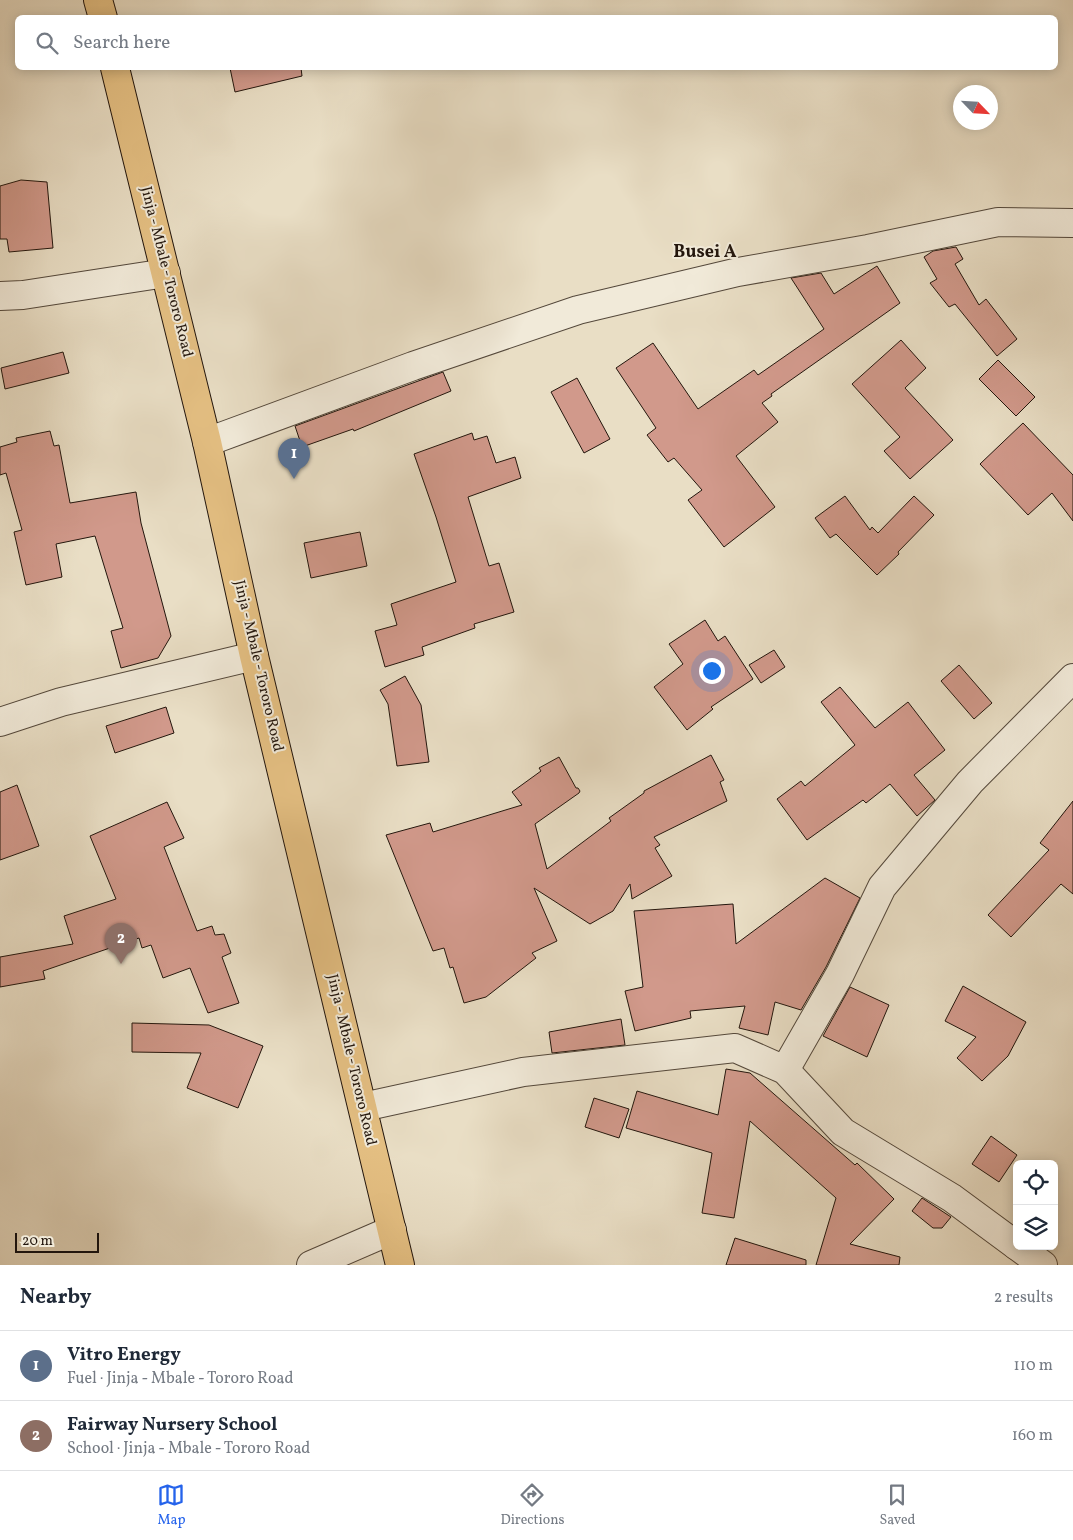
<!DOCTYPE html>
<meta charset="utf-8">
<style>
:root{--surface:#fff;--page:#f2f2f3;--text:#1f2937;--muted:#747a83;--line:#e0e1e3;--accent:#2563eb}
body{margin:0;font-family:Vollkorn,serif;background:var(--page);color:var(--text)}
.controls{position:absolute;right:15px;bottom:15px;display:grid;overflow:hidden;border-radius:8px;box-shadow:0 2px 12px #0003}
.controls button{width:45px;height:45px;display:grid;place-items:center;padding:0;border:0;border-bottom:1px solid var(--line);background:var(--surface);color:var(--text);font:25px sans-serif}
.compass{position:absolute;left:953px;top:85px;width:45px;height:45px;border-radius:50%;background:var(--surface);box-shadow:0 2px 12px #0003;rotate:115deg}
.scale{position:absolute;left:15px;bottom:12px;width:84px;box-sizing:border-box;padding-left:5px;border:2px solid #23160d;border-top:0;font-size:14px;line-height:18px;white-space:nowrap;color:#23160d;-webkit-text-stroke:4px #f1ead9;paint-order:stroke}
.you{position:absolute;left:711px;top:670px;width:18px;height:18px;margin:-12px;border:4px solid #fff;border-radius:50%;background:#1a73e8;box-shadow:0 0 0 8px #1a73e833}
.badge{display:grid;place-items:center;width:32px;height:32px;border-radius:50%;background:var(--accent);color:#fff;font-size:16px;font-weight:700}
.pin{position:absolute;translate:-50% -41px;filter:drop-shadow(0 1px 2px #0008)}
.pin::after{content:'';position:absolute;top:26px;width:18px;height:15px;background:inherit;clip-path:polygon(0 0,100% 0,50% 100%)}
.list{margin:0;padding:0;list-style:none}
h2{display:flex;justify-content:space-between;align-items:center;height:65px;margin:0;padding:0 20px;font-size:21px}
h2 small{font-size:16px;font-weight:400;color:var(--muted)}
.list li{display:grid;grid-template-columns:32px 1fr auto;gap:15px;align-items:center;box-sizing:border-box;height:70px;padding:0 20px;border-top:1px solid var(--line)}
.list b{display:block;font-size:19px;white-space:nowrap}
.list p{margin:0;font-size:16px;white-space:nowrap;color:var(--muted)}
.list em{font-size:16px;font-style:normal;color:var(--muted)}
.icon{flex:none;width:28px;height:28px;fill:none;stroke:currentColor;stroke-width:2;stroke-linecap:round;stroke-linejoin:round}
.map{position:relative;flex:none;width:1073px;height:1265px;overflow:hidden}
.search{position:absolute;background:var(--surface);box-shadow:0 2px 12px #0003;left:15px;right:15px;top:15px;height:55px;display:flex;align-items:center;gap:12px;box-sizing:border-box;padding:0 18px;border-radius:8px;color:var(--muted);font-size:19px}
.sheet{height:205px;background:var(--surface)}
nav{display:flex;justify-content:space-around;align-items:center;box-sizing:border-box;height:70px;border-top:1px solid var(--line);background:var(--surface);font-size:14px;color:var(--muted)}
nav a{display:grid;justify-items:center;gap:2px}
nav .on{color:var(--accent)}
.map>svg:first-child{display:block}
</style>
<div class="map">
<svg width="1073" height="1265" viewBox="0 0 1073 1265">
<rect width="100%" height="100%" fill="#e9dec5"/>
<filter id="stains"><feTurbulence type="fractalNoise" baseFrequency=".004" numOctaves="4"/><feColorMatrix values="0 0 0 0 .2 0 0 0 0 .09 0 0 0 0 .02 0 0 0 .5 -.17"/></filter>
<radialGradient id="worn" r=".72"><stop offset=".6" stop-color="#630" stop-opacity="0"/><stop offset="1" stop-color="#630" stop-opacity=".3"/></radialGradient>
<g fill="#d1998b" stroke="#23160d">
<path d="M230,68H301L302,76L235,92Z"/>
<path d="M21,180L47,182L53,248L9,252L7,239H0V186Z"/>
<path d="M956,247L963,259L955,264L979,305L986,299L1017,339L997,356L955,304L949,307L930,283L937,279L924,257L933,251Z"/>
<path d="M877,266L900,303L771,394L772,396L762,403L778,422L736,456L775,507L724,547L688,500L702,490L674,458L668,462L647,435L656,428L616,368L653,343L698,409L754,370L758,375L824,329L791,278L821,273L834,294Z"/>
<path d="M901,340L926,368L905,388L953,440L910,479L884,451L900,437L852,384Z"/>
<path d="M63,352L69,373L5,389L1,368Z"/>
<path d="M998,360L1035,397L1016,416L979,379Z"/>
<path d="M443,372L451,391L354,431L353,429L302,447L295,426Z"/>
<path d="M577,378L610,439L584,453L551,392Z"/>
<path d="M1023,423L1073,475V521L1052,493L1028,515L980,464Z"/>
<path d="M50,431L54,446L59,445L70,503L136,492L141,523L171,636L158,658L121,668L111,631L123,628L95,536L56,544L62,577L26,585L14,532L22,530L6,473L0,475V447L17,442L16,438Z"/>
<path d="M472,433L474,440L487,436L496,463L515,457L521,478L468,497L489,566L499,563L514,612L474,624L475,628L422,647L424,655L385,667L375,631L397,625L391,604L456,582L436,517L414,454Z"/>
<path d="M845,496L870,530L872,527L878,533L914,496L934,515L898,552L899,554L877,575L836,534L830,538L815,518Z"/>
<path d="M360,532L367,566L311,578L304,543Z"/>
<path d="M705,620L718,641L725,636L753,679L711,707L713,709L687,730L654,687L683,664L669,644Z"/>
<path d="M774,650L785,667L761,683L749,665Z"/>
<path d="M959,665L992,703L974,719L941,681Z"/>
<path d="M405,676L421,705L429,762L397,766L388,704L380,690Z"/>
<path d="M840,687L875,728L908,702L945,750L914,775L935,800L917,816L890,784L866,803L863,800L807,840L777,799L801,781L805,786L855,745L821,702Z"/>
<path d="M166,707L174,733L115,753L106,726Z"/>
<path d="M711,755L724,780L720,782L727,801L654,837L660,845L655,848L672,876L632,899L630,884L613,911L590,924L534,888L557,941L532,953L536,958L486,997L464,1003L453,967L450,968L444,948L433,951L386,835L430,823L433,832L522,805L512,792L541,771L539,768L559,757L576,788H578L580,791L579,793L535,824L547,869L611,821L609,818L644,793V791Z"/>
<path d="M17,785L39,846L0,860V792Z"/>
<path d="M1073,801V894L1061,884L1011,937L988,915L1049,850L1040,843Z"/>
<path d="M167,802L184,838L164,847L197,931L212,926L215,935L224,934L231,953L222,957L239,1003L208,1013L190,968L163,978L151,945L142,948L139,938L43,971L45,979L0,987V957L73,944L64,916L116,899L90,836Z"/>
<path d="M825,878L860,898L826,967L801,1010L775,1002L768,1035L739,1028L745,1006L690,1011L691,1018L635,1031L625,991L643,987L634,911L733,904L736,944Z"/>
<path d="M963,986L1026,1022L1008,1056L982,1081L957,1058L976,1037L945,1021Z"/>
<path d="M850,987L889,1005L867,1057L823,1036Z"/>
<path d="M621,1019L625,1045L552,1053L549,1032Z"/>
<path d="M132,1023L209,1025L263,1046L238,1108L187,1088L201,1053L132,1052Z"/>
<path d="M726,1069L750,1073L855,1165L857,1163L894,1199L850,1244L900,1257L899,1265H816L836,1198L750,1121L734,1218L702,1213L712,1153L626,1128L637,1091L718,1115Z"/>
<path d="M594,1098L629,1109L619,1138L585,1127Z"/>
<path d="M991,1136L1017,1155L999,1182L972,1164Z"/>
<path d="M922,1198L951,1217L942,1228H933L912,1211Z"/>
<path d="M735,1238L806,1260V1265H726Z"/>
</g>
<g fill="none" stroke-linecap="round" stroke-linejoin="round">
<g stroke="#54483b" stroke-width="30">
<g id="minor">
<path d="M0,296L23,295L166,273"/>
<path d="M207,442L413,366L578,310L738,272L868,249L998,222L1073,223"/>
<path d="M0,722L61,702L254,656"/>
<path d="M785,1070L840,974L882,887L970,782L1073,678"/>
<path d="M363,1107L523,1072L735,1048L785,1070L843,1132L952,1198L1017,1246"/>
<path d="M1017,1246L1043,1265"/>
<path d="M311,1265L392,1230"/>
</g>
</g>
<g stroke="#23160d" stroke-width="30">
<g id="major">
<path d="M98,0L103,18"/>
<path d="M115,68L207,442L254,656L400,1265"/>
</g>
</g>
<use href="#minor" stroke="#f1ead9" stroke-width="28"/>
<use href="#major" stroke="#e4bf82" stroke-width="28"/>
</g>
<g text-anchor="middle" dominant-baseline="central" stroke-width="4" stroke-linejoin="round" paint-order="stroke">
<g font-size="15" fill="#23160d" stroke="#f1ead9">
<text transform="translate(166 272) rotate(76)">Jinja - Mbale - Tororo Road</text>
<text transform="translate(258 666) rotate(77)">Jinja - Mbale - Tororo Road</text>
<text transform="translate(351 1060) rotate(77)">Jinja - Mbale - Tororo Road</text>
</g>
<g font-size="18" font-weight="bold" fill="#23160d" stroke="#f1ead9">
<text x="705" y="252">Busei A</text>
</g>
</g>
<rect width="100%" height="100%" filter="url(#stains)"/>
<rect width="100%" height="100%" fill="url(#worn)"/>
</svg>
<div class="controls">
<button><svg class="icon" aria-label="locate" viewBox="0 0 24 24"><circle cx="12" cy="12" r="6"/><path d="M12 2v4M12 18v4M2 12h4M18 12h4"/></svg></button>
<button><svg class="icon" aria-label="layers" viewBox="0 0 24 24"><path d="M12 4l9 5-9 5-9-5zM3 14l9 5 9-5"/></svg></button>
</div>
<svg class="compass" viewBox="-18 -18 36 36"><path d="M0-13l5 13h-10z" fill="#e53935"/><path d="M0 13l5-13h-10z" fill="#747a83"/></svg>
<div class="scale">20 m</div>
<div class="you"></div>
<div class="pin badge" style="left:294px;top:479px;background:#5c6f8a">1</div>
<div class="pin badge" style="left:121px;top:964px;background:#8d6e63">2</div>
<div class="search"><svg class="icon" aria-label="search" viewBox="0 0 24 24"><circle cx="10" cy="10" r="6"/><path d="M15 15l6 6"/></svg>Search here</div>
</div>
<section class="sheet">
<h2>Nearby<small>2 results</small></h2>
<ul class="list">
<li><span class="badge" style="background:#5c6f8a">1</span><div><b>Vitro Energy</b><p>Fuel · Jinja - Mbale - Tororo Road</p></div><em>110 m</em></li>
<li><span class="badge" style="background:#8d6e63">2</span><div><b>Fairway Nursery School</b><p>School · Jinja - Mbale - Tororo Road</p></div><em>160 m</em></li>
</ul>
</section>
<nav>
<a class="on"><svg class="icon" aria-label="map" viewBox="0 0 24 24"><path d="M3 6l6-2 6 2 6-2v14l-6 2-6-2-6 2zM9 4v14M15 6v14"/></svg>Map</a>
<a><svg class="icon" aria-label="directions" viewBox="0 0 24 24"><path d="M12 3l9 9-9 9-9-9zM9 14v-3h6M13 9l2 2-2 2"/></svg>Directions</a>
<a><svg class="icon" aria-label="saved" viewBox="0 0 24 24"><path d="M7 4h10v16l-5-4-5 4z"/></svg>Saved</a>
</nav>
